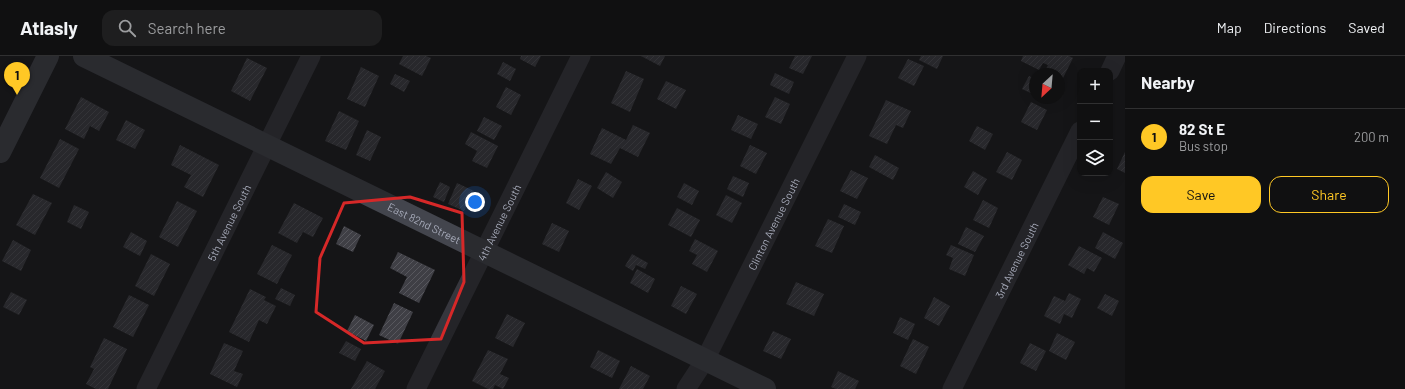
<!DOCTYPE html>
<meta charset="utf-8">
<style>
:root{--surface:#101011;--page:#1e1e1f;--text:#f1f3f6;--muted:#9c9d9f;--line:#303031;--accent:#ffc825}
body{margin:0;font-family:Barlow,sans-serif;background:var(--page);color:var(--text)}
.controls{position:absolute;right:12px;top:12px;display:grid;overflow:hidden;border-radius:8px;box-shadow:0 4px 16px #0002}
.controls button{width:36px;height:36px;display:grid;place-items:center;padding:0;border:0;border-bottom:1px solid var(--line);background:var(--surface);color:var(--text);font:20px sans-serif}
.compass{position:absolute;left:1029px;top:12px;width:36px;height:36px;border-radius:50%;background:var(--surface);box-shadow:0 4px 16px #0002;rotate:206deg}
.you{position:absolute;left:475px;top:146px;width:14px;height:14px;margin:-10px;border:3px solid #fff;border-radius:50%;background:#1a73e8;box-shadow:0 0 0 6px #1a73e833}
.badge{display:grid;place-items:center;width:26px;height:26px;border-radius:50%;background:var(--accent);color:#111;font-size:13px;font-weight:700}
.pin{position:absolute;translate:-50% -33px;filter:drop-shadow(0 1px 2px #0008)}
.pin::after{content:'';position:absolute;top:21px;width:14px;height:12px;background:inherit;clip-path:polygon(0 0,100% 0,50% 100%)}
.list{margin:0;padding:0;list-style:none}
h2{display:flex;justify-content:space-between;align-items:center;height:52px;margin:0;padding:0 16px;font-size:17px}
h2 small{font-size:13px;font-weight:400;color:var(--muted)}
.list li{display:grid;grid-template-columns:26px 1fr auto;gap:12px;align-items:center;box-sizing:border-box;height:56px;padding:0 16px;border-top:1px solid var(--line)}
.list b{display:block;font-size:15px;white-space:nowrap}
.list p{margin:0;font-size:13px;white-space:nowrap;color:var(--muted)}
.list em{font-size:13px;font-style:normal;color:var(--muted)}
.actions{display:flex;gap:8px;padding:12px 16px}
.actions a{flex:1;padding:9px 0;border:1px solid var(--accent);border-radius:12px;text-align:center;font-size:14px;color:var(--accent)}
.actions .main{background:var(--accent);color:#111}
.icon{flex:none;width:22px;height:22px;fill:none;stroke:currentColor;stroke-width:2;stroke-linecap:round;stroke-linejoin:round}
.map{position:relative;flex:none;width:1125px;height:333px;overflow:hidden}
header{display:flex;align-items:center;gap:24px;box-sizing:border-box;height:56px;padding:0 20px;background:var(--surface);border-bottom:1px solid var(--line)}
header strong{font-size:19px}
nav{display:flex;gap:22px;margin-inline-start:auto;font-size:14px}
.search{width:280px;height:36px;background:var(--page);display:flex;align-items:center;gap:10px;box-sizing:border-box;padding:0 14px;border-radius:12px;color:var(--muted);font-size:15px}
main{display:flex}
aside{flex:1;background:var(--surface)}
.map>svg:first-child{display:block}
</style>
<header>
<strong>Atlasly</strong>
<div class="search"><svg class="icon" aria-label="search" viewBox="0 0 24 24"><circle cx="10" cy="10" r="6"/><path d="M15 15l6 6"/></svg>Search here</div>
<nav><a>Map</a><a>Directions</a><a>Saved</a></nav>
</header>
<main>
<div class="map">
<svg width="1125" height="333" viewBox="0 0 1125 333">
<defs>
<pattern id="building-hatch" width="6" height="6" patternUnits="userSpaceOnUse"><rect width="6" height="6" fill="#3f3f45"/><path d="M-1 1l2-2M0 6l6-6M5 7l2-2" fill="none" stroke="#58585e"/></pattern>
</defs>
<rect width="100%" height="100%" fill="#151517"/>
<g fill="url(#building-hatch)">
<path d="M403,0H426L431,2L422,20L399,8Z"/>
<path d="M521,0H541L535,11L520,3Z"/>
<path d="M641,0H665L660,10Z"/>
<path d="M795,0H812L803,18L789,12Z"/>
<path d="M921,0H943L937,13L919,4Z"/>
<path d="M1023,0H1069L1073,2L1061,26L1059,25V18L1044,17L1048,9L1043,7L1039,14L1021,5Z"/>
<path d="M247,2L267,12L250,45L231,35Z"/>
<path d="M908,3L924,10L914,30L898,22Z"/>
<path d="M503,6L516,13L510,25L497,18Z"/>
<path d="M361,11L379,20L365,51L347,43Z"/>
<path d="M626,15L644,23L630,56L611,47Z"/>
<path d="M775,17L794,26L789,38L770,29Z"/>
<path d="M395,18L410,25L404,36L390,28Z"/>
<path d="M1029,20L1035,23V39L1022,33Z"/>
<path d="M666,25L686,34L676,53L657,43Z"/>
<path d="M506,31L521,39L511,59L496,51Z"/>
<path d="M81,41L109,56L99,75L90,70L84,83L65,73Z"/>
<path d="M775,41L790,48L781,68L765,61Z"/>
<path d="M886,44L911,55L903,72L896,69L887,88L869,80Z"/>
<path d="M1031,46L1047,54L1037,74L1021,66Z"/>
<path d="M339,55L359,65L346,94L325,85Z"/>
<path d="M738,59L758,68L751,83L731,74Z"/>
<path d="M484,61L502,70L494,84L477,75Z"/>
<path d="M126,64L145,74L135,93L116,84Z"/>
<path d="M633,69L650,77L638,101L620,92L611,108L590,98L602,72L626,84Z"/>
<path d="M977,70L993,78L985,94L969,85Z"/>
<path d="M367,74L381,81L370,105L356,99Z"/>
<path d="M471,76L498,90L487,112L472,105L477,95L465,88Z"/>
<path d="M60,83L79,93L59,132L40,122Z"/>
<path d="M180,89L219,109L203,141L184,131L191,119L171,109Z"/>
<path d="M750,89L767,97L756,118L740,110Z"/>
<path d="M1007,96L1022,104L1012,124L996,116Z"/>
<path d="M1125,96V117L1117,113Z"/>
<path d="M875,99L899,112L893,124L869,111Z"/>
<path d="M851,114L868,122L857,143L840,135Z"/>
<path d="M973,115L987,123L978,139L964,131Z"/>
<path d="M606,116L622,126L613,142L597,132Z"/>
<path d="M733,120L749,127L743,141L727,133Z"/>
<path d="M578,123L592,130L579,154L566,147Z"/>
<path d="M440,126L450,131L444,146L433,141Z"/>
<path d="M457,127L474,135L464,155L448,148Z"/>
<path d="M684,127L699,135L692,149L677,141Z"/>
<path d="M33,138L52,147L35,179L16,169Z"/>
<path d="M726,139L742,147L732,167L716,159Z"/>
<path d="M1103,141L1119,148L1109,169L1093,161Z"/>
<path d="M983,144L998,152L989,172L973,164Z"/>
<path d="M177,145L197,155L178,191L159,181Z"/>
<path d="M294,147L323,162L313,181L303,176L297,187L278,177Z"/>
<path d="M844,148L861,156L855,169L838,161Z"/>
<path d="M74,149L89,156L81,173L67,166Z"/>
<path d="M677,152L700,164L691,181L668,169Z"/>
<path d="M828,163L844,170L832,197L815,190Z"/>
<path d="M552,167L569,175L559,196L542,188Z"/>
<path d="M344,170L361,179L353,196L336,188Z"/>
<path d="M966,171L984,180L975,196L958,188Z"/>
<path d="M131,176L147,185L140,200L123,191Z"/>
<path d="M1103,176L1123,187L1115,203L1095,192Z"/>
<path d="M695,183L718,195L707,216L692,208L697,199L689,195Z"/>
<path d="M13,184L31,194L21,215L2,205Z"/>
<path d="M272,189L292,199L277,228L257,218Z"/>
<path d="M951,189L974,199L965,220L949,213L953,202L946,199Z"/>
<path d="M1079,190L1102,202L1094,216L1087,212L1084,218L1068,209Z"/>
<path d="M398,196L435,214L419,247L399,237L407,221L390,212Z"/>
<path d="M151,198L170,208L154,240L135,230Z"/>
<path d="M632,198L648,207L645,213L636,209L633,215L625,210Z"/>
<path d="M637,213L655,223L648,237L630,227Z"/>
<path d="M796,226L824,238L814,260L786,248Z"/>
<path d="M681,230L697,238L686,258L671,250Z"/>
<path d="M281,232L295,239L290,250L275,243Z"/>
<path d="M250,233L266,241L264,244L276,250L267,268L259,264L249,286L229,276Z"/>
<path d="M11,236L27,244L19,259L3,251Z"/>
<path d="M1069,237L1081,243L1072,262L1064,258L1060,268L1044,260L1054,240L1065,245Z"/>
<path d="M1105,238L1119,245L1112,260L1097,252Z"/>
<path d="M129,239L149,249L133,281L113,271Z"/>
<path d="M934,241L950,250L939,270L924,262Z"/>
<path d="M394,247L413,256L398,288L379,279Z"/>
<path d="M507,258L525,267L513,291L495,282Z"/>
<path d="M355,259L374,269L366,285L347,275Z"/>
<path d="M900,261L915,268L908,284L893,277Z"/>
<path d="M773,275L791,283L781,303L763,295Z"/>
<path d="M1057,277L1075,286L1066,304L1049,295Z"/>
<path d="M104,282L127,293L108,333H96L86,328L94,313L90,311Z"/>
<path d="M913,283L929,291L916,318L900,310Z"/>
<path d="M346,285L361,293L355,305L339,297Z"/>
<path d="M224,287L243,295L234,315L243,318L237,331L210,318Z"/>
<path d="M1030,287L1046,295L1036,315L1020,307Z"/>
<path d="M488,294L508,303L500,318L509,322L503,333L495,329L493,333H488L472,325Z"/>
<path d="M598,294L620,305L612,322L590,311Z"/>
<path d="M367,305L385,315L375,333H351Z"/>
<path d="M631,310L650,320L643,333H619Z"/>
<path d="M838,315L859,325L855,333H836L831,331Z"/>
</g>
<g fill="none" stroke-linecap="round" stroke-linejoin="round">
<g stroke="#36363d" stroke-width="19">
<path d="M1110,15L1117,0"/>
<path id="s1" d="M146,333L311,0"/>
<path id="s2" d="M416,333L581,0"/>
<path id="s3" d="M686,333L705,304L857,0"/>
<path id="s4" d="M952,333L1080,75"/>
</g>
<g stroke="#43454d" stroke-width="22">
<path id="s5" d="M84,0L765,333"/>
<path d="M0,96L48,0"/>
</g>
</g>
<path d="M0 0H1125V333H0ZM410,141L462,157L464,226L441,283L364,287L316,256L320,202L344,147Z" fill="#151517" fill-opacity=".55" fill-rule="evenodd"/>
<path fill="none" stroke="#d62828" stroke-width="3" stroke-linejoin="round" d="M410,141L462,157L464,226L441,283L364,287L316,256L320,202L344,147Z"/>
<g text-anchor="middle" dominant-baseline="central" stroke-width="3" stroke-linejoin="round" paint-order="stroke">
<g font-size="11" fill="#a6aab9" stroke="#101012">
<text stroke="none"><textPath href="#s1" startOffset="186">5th Avenue South</textPath></text>
<text stroke="none"><textPath href="#s2" startOffset="186">4th Avenue South</textPath></text>
<text stroke="none"><textPath href="#s5" startOffset="379">East 82nd Street</textPath></text>
<text stroke="none"><textPath href="#s3" startOffset="187">Clinton Avenue South</textPath></text>
<text stroke="none"><textPath href="#s4" startOffset="144">3rd Avenue South</textPath></text>
</g>
</g>
</svg>
<div class="controls">
<button>+</button>
<button>−</button>
<button><svg class="icon" aria-label="layers" viewBox="0 0 24 24"><path d="M12 4l9 5-9 5-9-5zM3 14l9 5 9-5"/></svg></button>
</div>
<svg class="compass" viewBox="-18 -18 36 36"><path d="M0-13l5 13h-10z" fill="#e53935"/><path d="M0 13l5-13h-10z" fill="#9c9d9f"/></svg>
<div class="you"></div>
<div class="pin badge" style="left:17px;top:39px">1</div>
</div>
<aside>
<h2>Nearby<small></small></h2>
<ul class="list">
<li><span class="badge">1</span><div><b>82 St E</b><p>Bus stop</p></div><em>200 m</em></li>
</ul>
<div class="actions"><a class="main">Save</a><a>Share</a></div>
</aside>
</main>
